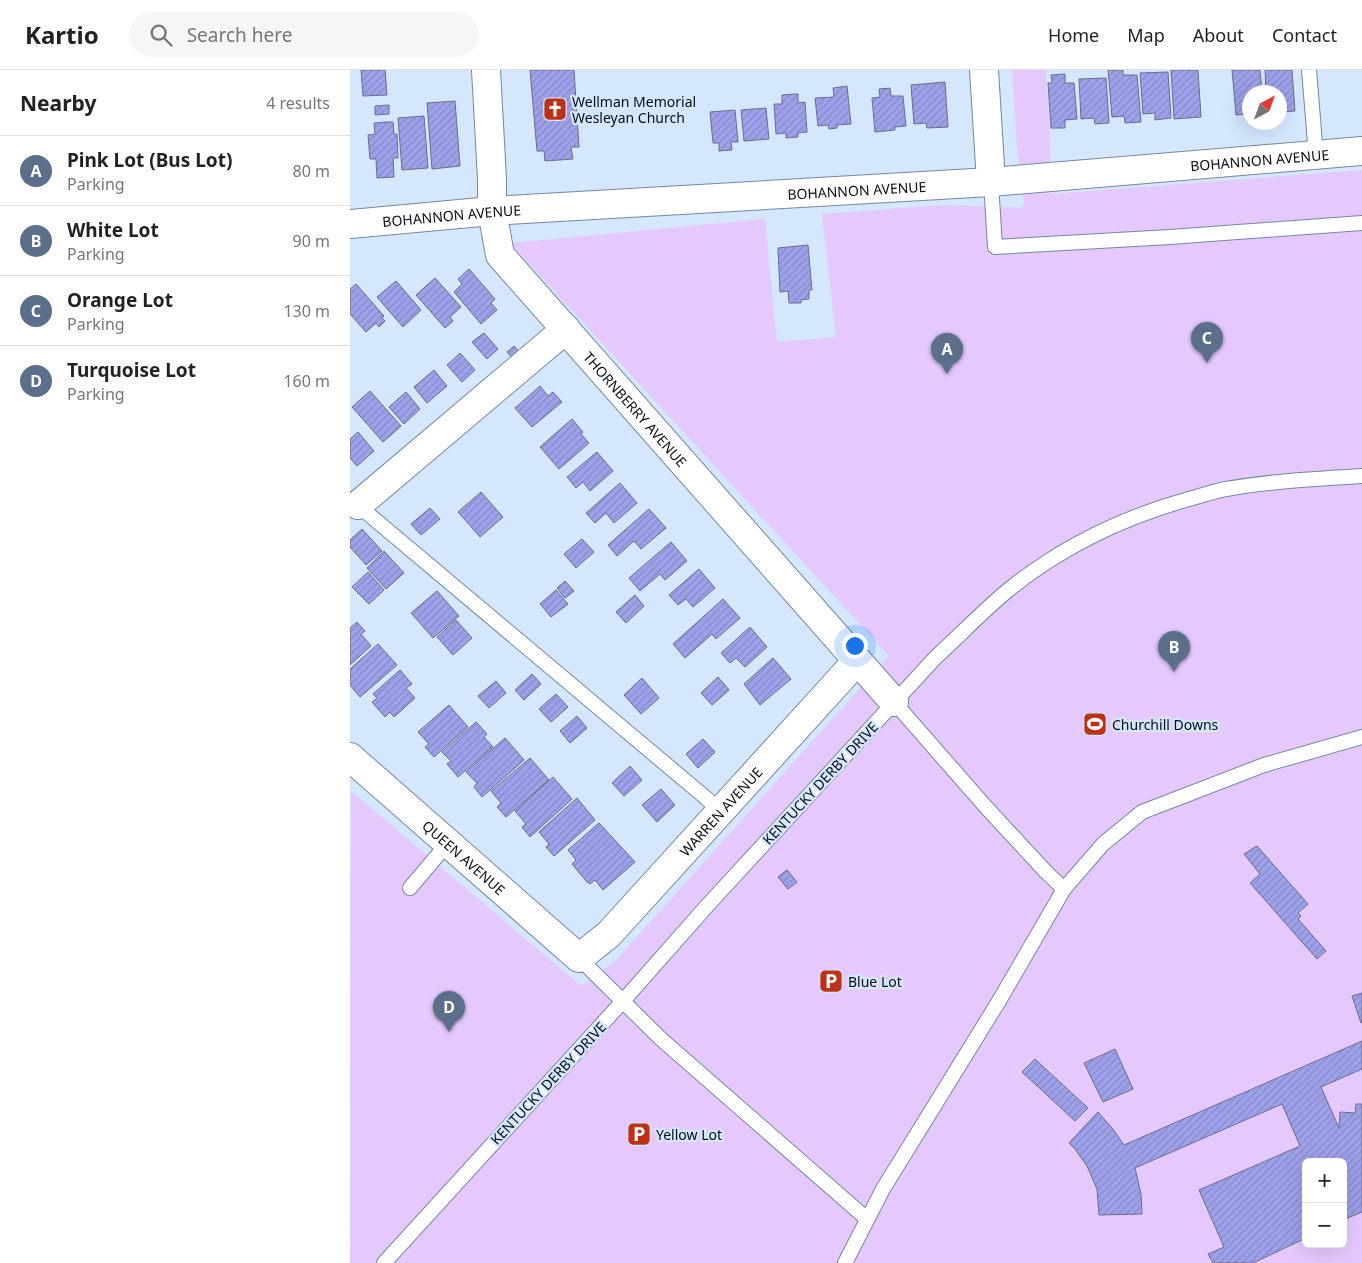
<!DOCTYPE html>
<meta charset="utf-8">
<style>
:root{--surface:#fff;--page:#f6f6f6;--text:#222;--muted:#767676;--line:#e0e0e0;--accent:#ea580c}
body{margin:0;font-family:"Noto Sans",sans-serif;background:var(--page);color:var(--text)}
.controls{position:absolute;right:15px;bottom:15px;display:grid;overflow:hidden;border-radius:8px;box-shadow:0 5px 20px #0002}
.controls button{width:45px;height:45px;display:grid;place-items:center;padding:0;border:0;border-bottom:1px solid var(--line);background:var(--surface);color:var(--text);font:25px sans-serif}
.compass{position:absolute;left:892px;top:15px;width:45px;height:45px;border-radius:50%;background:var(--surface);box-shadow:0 5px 20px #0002;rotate:41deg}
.you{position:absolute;left:504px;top:575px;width:18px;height:18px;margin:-12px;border:4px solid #fff;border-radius:50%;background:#1a73e8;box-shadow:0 0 0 8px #1a73e833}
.badge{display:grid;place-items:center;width:32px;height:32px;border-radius:50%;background:var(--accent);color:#fff;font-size:16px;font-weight:700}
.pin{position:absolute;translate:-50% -41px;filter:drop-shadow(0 1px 2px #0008)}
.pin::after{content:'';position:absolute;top:26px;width:18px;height:15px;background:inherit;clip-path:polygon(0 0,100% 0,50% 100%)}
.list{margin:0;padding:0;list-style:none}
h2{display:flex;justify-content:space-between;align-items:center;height:65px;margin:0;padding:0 20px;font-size:21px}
h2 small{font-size:16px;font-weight:400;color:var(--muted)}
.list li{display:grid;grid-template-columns:32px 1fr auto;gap:15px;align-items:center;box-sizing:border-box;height:70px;padding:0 20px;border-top:1px solid var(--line)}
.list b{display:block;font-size:19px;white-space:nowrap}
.list p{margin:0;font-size:16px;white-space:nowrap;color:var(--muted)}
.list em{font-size:16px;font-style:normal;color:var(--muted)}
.icon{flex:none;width:28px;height:28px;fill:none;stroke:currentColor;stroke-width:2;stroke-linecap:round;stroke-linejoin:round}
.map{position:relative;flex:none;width:1012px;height:1193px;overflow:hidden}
header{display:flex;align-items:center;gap:30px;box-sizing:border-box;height:70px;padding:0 25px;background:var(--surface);border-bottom:1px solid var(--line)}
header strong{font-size:24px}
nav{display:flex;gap:28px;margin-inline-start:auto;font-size:18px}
.search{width:350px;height:45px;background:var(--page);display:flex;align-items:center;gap:12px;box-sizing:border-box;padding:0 18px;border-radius:28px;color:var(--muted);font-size:19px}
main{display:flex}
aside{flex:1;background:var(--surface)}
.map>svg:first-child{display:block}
</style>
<header>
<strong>Kartio</strong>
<div class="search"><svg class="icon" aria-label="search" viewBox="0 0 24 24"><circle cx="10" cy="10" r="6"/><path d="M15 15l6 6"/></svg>Search here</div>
<nav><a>Home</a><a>Map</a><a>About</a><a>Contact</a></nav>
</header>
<main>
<aside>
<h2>Nearby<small>4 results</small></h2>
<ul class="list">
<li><span class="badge" style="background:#5c6f8a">A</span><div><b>Pink Lot (Bus Lot)</b><p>Parking</p></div><em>80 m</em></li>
<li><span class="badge" style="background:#5c6f8a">B</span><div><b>White Lot</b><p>Parking</p></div><em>90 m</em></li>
<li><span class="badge" style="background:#5c6f8a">C</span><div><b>Orange Lot</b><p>Parking</p></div><em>130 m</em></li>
<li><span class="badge" style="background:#5c6f8a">D</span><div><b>Turquoise Lot</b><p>Parking</p></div><em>160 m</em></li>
</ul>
</aside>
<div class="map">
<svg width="1012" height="1193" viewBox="0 0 1012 1193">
<defs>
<pattern id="building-hatch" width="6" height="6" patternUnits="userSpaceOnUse" patternTransform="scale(1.25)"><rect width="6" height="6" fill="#9da1e9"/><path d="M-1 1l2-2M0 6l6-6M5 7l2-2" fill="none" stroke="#8689c7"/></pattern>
</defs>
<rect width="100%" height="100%" fill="#d4e7fd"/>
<path fill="#e5c9fe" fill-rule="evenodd" d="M662,0H696L700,72L701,124L1012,100V1193H0L1,721L231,916L265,891L539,586L160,173L415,149L427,272L486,267L472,144L594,135L672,138L674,132L667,77ZM956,1092H993V1174H956Z"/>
<g fill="url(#building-hatch)" stroke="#6a6d8a">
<path d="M11,0H35L37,25L13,26Z"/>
<path d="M180,0H224L229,77H221L223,89L195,91L194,81H187Z"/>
<path d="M758,0H773V5H787L791,52L775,53L774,46L762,47Z"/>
<path d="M821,0H848L851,47L824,49Z"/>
<path d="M882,0H910L912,22H899V44L886,45Z"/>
<path d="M915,0H942L945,41L929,42V22H916Z"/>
<path d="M818,2L821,48L805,50V43L793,44L790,3Z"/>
<path d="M715,4V13H724L727,49L715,50V58H701L698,13H702L701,5Z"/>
<path d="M756,8L759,53L745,54L744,48L731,49L729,9Z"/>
<path d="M595,12L598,57L577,58L576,53L564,54L561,15Z"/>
<path d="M497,16L501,54L487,55V58L479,59L478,55L468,56L465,28L484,27L483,18Z"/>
<path d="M540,18L541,26H553L556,56L545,57V60L525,62L522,28L530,27L529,19Z"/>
<path d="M445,24H448V33L455,32L457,62L448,63V67L436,68V63L426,64L424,34H432V25Z"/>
<path d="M105,31L110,96L82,99L77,33Z"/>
<path d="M39,35V44L25,45V36Z"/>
<path d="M416,38L419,69L394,71L391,40Z"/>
<path d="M385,40L388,72H381L382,80L369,81V73H363L360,42Z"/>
<path d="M74,46L78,98L52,100L48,48Z"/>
<path d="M36,52H43L44,64H47L48,88H43L44,107L27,108L26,89H20L18,65L25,64L24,53Z"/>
<path d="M458,175L462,220H459V229L451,230V233H439L438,221L430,222L428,178Z"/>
<path d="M119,199L145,229L141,233L147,240L131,254L104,222L112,214L108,209Z"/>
<path d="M85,208L111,237L100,247L103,251L95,258L66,225Z"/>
<path d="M46,211L71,240L53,257L27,227Z"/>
<path d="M6,214L34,246L32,248L35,251L29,257L26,253L16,262L0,244V219Z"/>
<path d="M134,263L148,279L137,289L122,272Z"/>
<path d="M164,276L172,285L165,291L157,282Z"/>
<path d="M110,283L125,300L112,312L97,295Z"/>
<path d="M84,300L97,316L77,333L64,317Z"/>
<path d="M190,316L198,326L203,322L212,332L182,357L165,338Z"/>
<path d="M20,321L51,356L33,372L2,337Z"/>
<path d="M56,322L70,339L54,354L39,337Z"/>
<path d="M222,349L233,362L231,364L239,373L209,399L190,377Z"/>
<path d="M8,362L24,381L7,396L0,388V369Z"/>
<path d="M247,382L263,401L240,421L233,412L226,418L217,407Z"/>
<path d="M270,413L287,433L264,453L256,443L245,453L236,443Z"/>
<path d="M131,422L153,447L130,467L108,442Z"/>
<path d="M80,438L90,449L71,465L61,454Z"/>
<path d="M299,439L316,458L291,479L284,471L267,486L258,475Z"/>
<path d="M12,459L32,481L16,495L0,477V470Z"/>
<path d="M232,469L244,482L226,498L214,484Z"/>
<path d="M321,472L337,491L315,510L310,504L290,521L279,508Z"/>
<path d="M34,481L54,503L36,519L17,498Z"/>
<path d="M349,499L365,518L343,537L336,529L328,535L319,525Z"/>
<path d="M18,502L34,520L19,534L2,517Z"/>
<path d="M215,511L224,521L215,528L207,518Z"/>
<path d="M206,520L218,534L201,547L190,534Z"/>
<path d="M87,521L109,546L83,568L61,543Z"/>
<path d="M285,525L294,536L276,553L266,542Z"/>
<path d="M373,529L390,548L366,569L362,564L335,588L323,574Z"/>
<path d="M106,550L122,568L103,585L87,567Z"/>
<path d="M7,552L15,561L11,564L21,576L0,595V558Z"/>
<path d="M400,557L417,577L395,597L386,588L380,593L371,583Z"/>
<path d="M28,574L47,595L10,627L0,615V599Z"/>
<path d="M423,588L441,609L410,635L394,614Z"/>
<path d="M50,600L62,614L56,618L65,628L44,647L40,642L35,647L22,632L27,628L23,624Z"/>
<path d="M182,604L191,614L174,630L165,620Z"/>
<path d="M368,607L379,620L362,635L351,623Z"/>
<path d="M292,608L309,628L291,644L274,625Z"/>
<path d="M146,611L156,623L139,638L128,626Z"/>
<path d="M206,624L218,637L201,652L189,639Z"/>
<path d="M99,635L118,657L84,687L75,677L79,674L68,662Z"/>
<path d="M227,646L237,658L220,673L210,661Z"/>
<path d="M126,652L137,664L134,667L143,677L108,707L97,694L101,691L92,682Z"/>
<path d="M155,668L174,690L132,727L124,717L127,713L116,702Z"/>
<path d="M353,669L365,682L348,698L336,684Z"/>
<path d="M180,688L199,710L156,747L147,737L151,733L141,721Z"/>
<path d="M280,696L292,710L274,726L262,713Z"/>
<path d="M203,707L222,729L180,767L172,757L176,754L165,741Z"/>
<path d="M311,719L325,735L307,752L292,735Z"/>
<path d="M227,728L245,750L204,786L196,777L199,774L189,762Z"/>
<path d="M249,753L285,792L253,820L245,810L240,814L236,811L222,794L226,790L218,780Z"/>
<path d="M907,776L958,834L948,843L951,846L948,849L976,881L967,889L900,813L910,804L894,784Z"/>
<path d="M437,800L447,812L438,819L428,807Z"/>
<path d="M1012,923V953H1011L1002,926Z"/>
<path d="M1012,971V999L971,1017L989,1058L990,1042L1005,1043L1006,1034H1012V1142L993,1150V1092H956V1168L903,1193H863L858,1184L874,1177L849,1120L950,1076L932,1034L785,1098L791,1124L792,1144L749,1145L747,1119L737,1096L725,1079L719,1073L748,1042L762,1058L774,1075Z"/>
<path d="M765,979L783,1019L753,1032L734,993Z"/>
<path d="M685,989L738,1038L725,1051L672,1002Z"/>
</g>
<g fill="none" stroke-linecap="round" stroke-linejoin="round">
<g stroke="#7388a1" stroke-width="16">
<g id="service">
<path d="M959,0L966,85"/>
<path d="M641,112L645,177L820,167L1012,153"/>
<path d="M4,432L356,728L370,741"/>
<path d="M544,632L635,736L696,802L714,819L753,774L792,742L914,695L1012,667"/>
<path d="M60,818L98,773"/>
<path d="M229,888L311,969L517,1149"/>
<path d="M34,1193L273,931L356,837L585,588C609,566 632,542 657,521C710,478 774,447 839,429C851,426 864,421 876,419C921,411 967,409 1012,406"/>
<path d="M495,1193L533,1119L649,931L714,819"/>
</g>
</g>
<g stroke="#7388a1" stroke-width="30">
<g id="minor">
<path id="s1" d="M136,0L142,109V141L150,185L544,632"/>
<path d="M634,0L641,112"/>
<path id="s2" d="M0,154L142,141L641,112L1012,81"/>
<path d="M8,435L216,259"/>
<path id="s3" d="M0,687L229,888L259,864L507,591"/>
</g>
</g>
<use href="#service" stroke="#fff" stroke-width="14"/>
<use href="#minor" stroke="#fff" stroke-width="28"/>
</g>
<defs>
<g id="church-square" transform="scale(1.25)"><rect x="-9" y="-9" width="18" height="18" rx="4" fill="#bd3216" stroke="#d4e7fd"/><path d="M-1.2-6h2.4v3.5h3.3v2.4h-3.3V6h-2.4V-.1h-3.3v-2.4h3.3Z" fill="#fff"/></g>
<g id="stadium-square" transform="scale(1.25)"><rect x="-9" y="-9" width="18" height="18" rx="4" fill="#bd3216" stroke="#d4e7fd"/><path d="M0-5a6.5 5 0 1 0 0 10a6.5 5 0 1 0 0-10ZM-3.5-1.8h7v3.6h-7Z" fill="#fff"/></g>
<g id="parking-square" transform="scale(1.25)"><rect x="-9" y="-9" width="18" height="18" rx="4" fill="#bd3216" stroke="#d4e7fd"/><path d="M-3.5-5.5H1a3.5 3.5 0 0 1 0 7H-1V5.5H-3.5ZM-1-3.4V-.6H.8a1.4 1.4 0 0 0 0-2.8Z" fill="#fff"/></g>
</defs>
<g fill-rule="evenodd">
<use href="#church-square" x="205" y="39"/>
<use href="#stadium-square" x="745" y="654"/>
<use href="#parking-square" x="481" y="911"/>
<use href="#parking-square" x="289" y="1064"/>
</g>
<g text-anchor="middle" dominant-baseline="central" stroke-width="4.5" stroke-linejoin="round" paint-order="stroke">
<g font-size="14" fill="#060d16" stroke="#d4e7fd" text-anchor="start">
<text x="222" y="31">Wellman Memorial<tspan x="222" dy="16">Wesleyan Church</tspan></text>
<text x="762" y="654">Churchill Downs</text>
<text x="498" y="911">Blue Lot</text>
<text x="306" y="1064">Yellow Lot</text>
</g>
<g font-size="14" fill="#060d16" stroke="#d4e7fd">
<text stroke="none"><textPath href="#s2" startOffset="912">BOHANNON AVENUE</textPath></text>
<text stroke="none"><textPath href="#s2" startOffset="508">BOHANNON AVENUE</textPath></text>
<text stroke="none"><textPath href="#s2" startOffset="102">BOHANNON AVENUE</textPath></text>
<text stroke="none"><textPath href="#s1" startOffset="391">THORNBERRY AVENUE</textPath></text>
<text transform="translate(470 713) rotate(-47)">KENTUCKY DERBY DRIVE</text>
<text stroke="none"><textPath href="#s3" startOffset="509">WARREN AVENUE</textPath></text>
<text stroke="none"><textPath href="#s3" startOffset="152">QUEEN AVENUE</textPath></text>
<text transform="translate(198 1013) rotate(-47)">KENTUCKY DERBY DRIVE</text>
</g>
</g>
</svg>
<div class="controls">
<button>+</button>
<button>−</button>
</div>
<svg class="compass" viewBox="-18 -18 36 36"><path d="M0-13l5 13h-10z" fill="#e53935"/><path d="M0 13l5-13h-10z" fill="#767676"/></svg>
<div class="you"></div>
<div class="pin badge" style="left:597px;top:304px;background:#5c6f8a">A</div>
<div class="pin badge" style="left:824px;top:602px;background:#5c6f8a">B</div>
<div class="pin badge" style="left:857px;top:293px;background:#5c6f8a">C</div>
<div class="pin badge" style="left:99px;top:962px;background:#5c6f8a">D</div>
</div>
</main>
